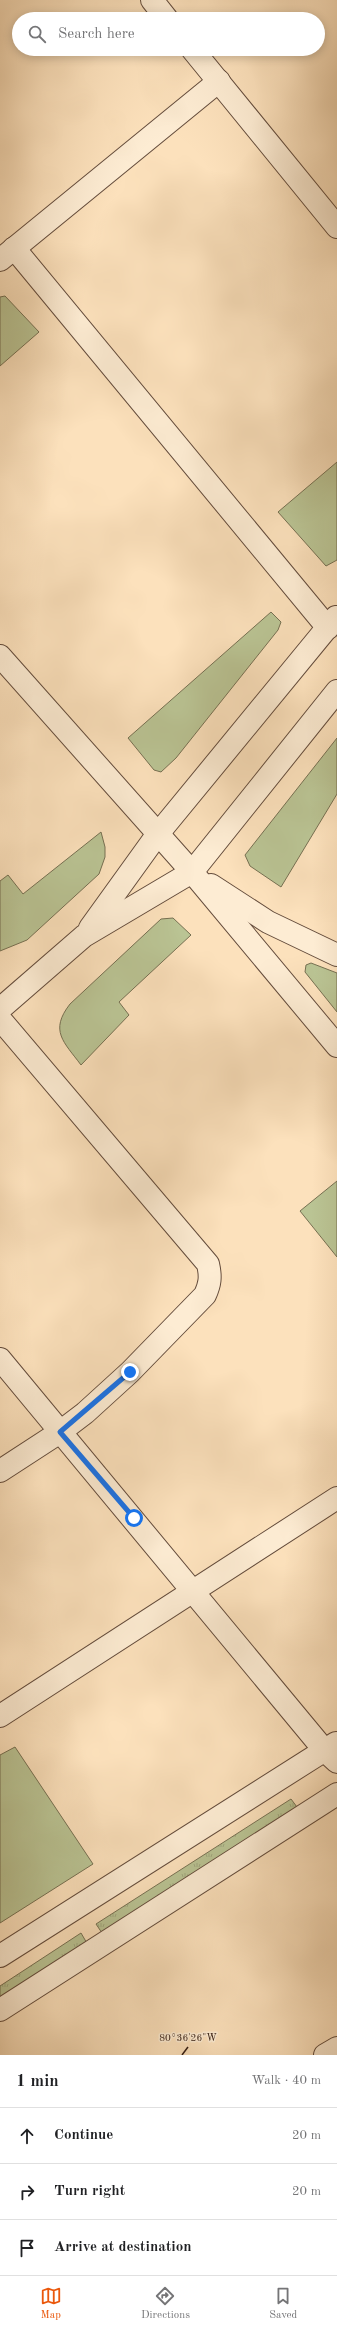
<!DOCTYPE html>
<meta charset="utf-8">
<style>
:root{--surface:#fff;--page:#f6f6f6;--text:#202124;--muted:#757577;--line:#e0e0e0;--accent:#ea580c}
body{margin:0;font-family:"Old Standard TT",serif;background:var(--page);color:var(--text)}
.stop{position:absolute;width:12px;height:12px;margin:-9px;border:3px solid #1a73e8;border-radius:50%;background:#fff}
.stop.end{background:#1a73e8;border-color:#fff;box-shadow:0 1px 4px #0008}
.list{margin:0;padding:0;list-style:none}
h2{display:flex;justify-content:space-between;align-items:center;height:52px;margin:0;padding:0 16px;font-size:17px}
h2 small{font-size:13px;font-weight:400;color:var(--muted)}
.list li{display:grid;grid-template-columns:26px 1fr auto;gap:12px;align-items:center;box-sizing:border-box;height:56px;padding:0 16px;border-top:1px solid var(--line)}
.list b{display:block;font-size:15px;white-space:nowrap}
.list em{font-size:13px;font-style:normal;color:var(--muted)}
.icon{flex:none;width:22px;height:22px;fill:none;stroke:currentColor;stroke-width:2;stroke-linecap:round;stroke-linejoin:round}
.map{position:relative;flex:none;width:337px;height:2055px;overflow:hidden}
.search{position:absolute;background:var(--surface);box-shadow:0 2px 10px #0003;left:12px;right:12px;top:12px;height:44px;display:flex;align-items:center;gap:10px;box-sizing:border-box;padding:0 14px;border-radius:22px;color:var(--muted);font-size:15px}
.sheet{height:220px;background:var(--surface)}
nav{display:flex;justify-content:space-around;align-items:center;box-sizing:border-box;height:56px;border-top:1px solid var(--line);background:var(--surface);font-size:11px;color:var(--muted)}
nav a{display:grid;justify-items:center;gap:2px}
nav .on{color:var(--accent)}
.map>svg:first-child{display:block}
</style>
<div class="map">
<svg width="337" height="2055" viewBox="0 0 337 2055">
<defs>
<pattern id="grass-tufts" width="24" height="20" patternUnits="userSpaceOnUse"><rect width="24" height="20" fill="#bac494"/><path d="M3 7l-1-3M5 7V3M7 7l1-3M15 17l-1-3M17 17v-4M19 17l1-3" fill="none" stroke="#a0a87f"/></pattern>
</defs>
<rect width="100%" height="100%" fill="#fce1bc"/>
<filter id="stains"><feTurbulence type="fractalNoise" baseFrequency=".005" numOctaves="4"/><feColorMatrix values="0 0 0 0 .2 0 0 0 0 .09 0 0 0 0 .02 0 0 0 .5 -.17"/></filter>
<radialGradient id="worn" r=".72"><stop offset=".6" stop-color="#630" stop-opacity="0"/><stop offset="1" stop-color="#630" stop-opacity=".3"/></radialGradient>
<g fill="url(#grass-tufts)" stroke="#767052">
<path d="M291,1799L297,1807L102,1933L96,1924Z"/>
<path d="M81,1933L88,1945L0,2000V1986Z"/>
</g>
<g fill="#bac494" stroke="#767052">
<path d="M5,296L39,332L0,366V297Z"/>
<path d="M337,462V560L326,566L278,512Z"/>
<path d="M271,612L281,622L278,630L176,758L161,772L154,770L128,738Z"/>
<path d="M337,738V794L281,887L250,866L245,855Z"/>
<path d="M101,832L105,847V857L99,874L27,940L0,951V881L8,875L23,894Z"/>
<path d="M173,918L191,935L119,1002L129,1015L81,1065C64,1042 49,1031 70,1004L161,919Z"/>
<path d="M311,963L337,973V1012L305,972L306,965Z"/>
<path d="M337,1181V1257L300,1211Z"/>
<path d="M15,1747L93,1864L0,1923V1755Z"/>
</g>
<g fill="none" stroke-linecap="round" stroke-linejoin="round">
<g stroke="#644c3c" stroke-width="24">
<g id="minor">
<path d="M152,0L167,19"/>
<path d="M192,49L337,227"/>
<path d="M14,248L328,628"/>
<path d="M0,260L219,81"/>
<path d="M0,656L192,872L337,1046"/>
<path d="M211,885L268,922L337,955"/>
<path d="M90,928L157,835L336,617"/>
<path d="M0,1009L84,936L192,872L337,691"/>
<path d="M0,1019L208,1264C211,1277 210,1284 205,1295L130,1372L85,1413L60,1432L0,1471"/>
<path d="M0,1359L325,1751L337,1762"/>
<path d="M0,1716L337,1498"/>
<path d="M0,1956L336,1743"/>
<path d="M0,2010L337,1794"/>
<path d="M325,2055L337,2048"/>
</g>
</g>
<use href="#minor" stroke="#fdecd3" stroke-width="22"/>
</g>
<g fill="none" stroke-linecap="round" stroke-linejoin="round">
<path stroke="#1a73e8" stroke-width="5" d="M130,1372L60,1432L134,1518"/>
</g>
<path fill="none" stroke="#321b11" stroke-width="1.5" d="M182,2055L188,2047"/>
<g font-size="10" text-anchor="middle" fill="#321b11" stroke="#fdecd3" stroke-width="3" stroke-linejoin="round" paint-order="stroke">
<text x="188" y="2041">80°36'26"W</text>
</g>
<rect width="100%" height="100%" filter="url(#stains)"/>
<rect width="100%" height="100%" fill="url(#worn)"/>
</svg>
<div class="stop" style="left:134px;top:1518px"></div>
<div class="stop end" style="left:130px;top:1372px"></div>
<div class="search"><svg class="icon" aria-label="search" viewBox="0 0 24 24"><circle cx="10" cy="10" r="6"/><path d="M15 15l6 6"/></svg>Search here</div>
</div>
<section class="sheet">
<h2>1 min<small>Walk · 40 m</small></h2>
<ul class="list">
<li><svg class="icon" aria-label="ahead" viewBox="0 0 24 24"><path d="M12 20V5M6 11l6-6 6 6"/></svg><div><b>Continue</b></div><em>20 m</em></li>
<li><svg class="icon" aria-label="right" viewBox="0 0 24 24"><path d="M7 20v-9h11M14 6l5 5-5 5"/></svg><div><b>Turn right</b></div><em>20 m</em></li>
<li><svg class="icon" aria-label="arrive" viewBox="0 0 24 24"><path d="M6 21V4h12l-3 4 3 4H6"/></svg><div><b>Arrive at destination</b></div></li>
</ul>
</section>
<nav>
<a class="on"><svg class="icon" aria-label="map" viewBox="0 0 24 24"><path d="M3 6l6-2 6 2 6-2v14l-6 2-6-2-6 2zM9 4v14M15 6v14"/></svg>Map</a>
<a><svg class="icon" aria-label="directions" viewBox="0 0 24 24"><path d="M12 3l9 9-9 9-9-9zM9 14v-3h6M13 9l2 2-2 2"/></svg>Directions</a>
<a><svg class="icon" aria-label="saved" viewBox="0 0 24 24"><path d="M7 4h10v16l-5-4-5 4z"/></svg>Saved</a>
</nav>
